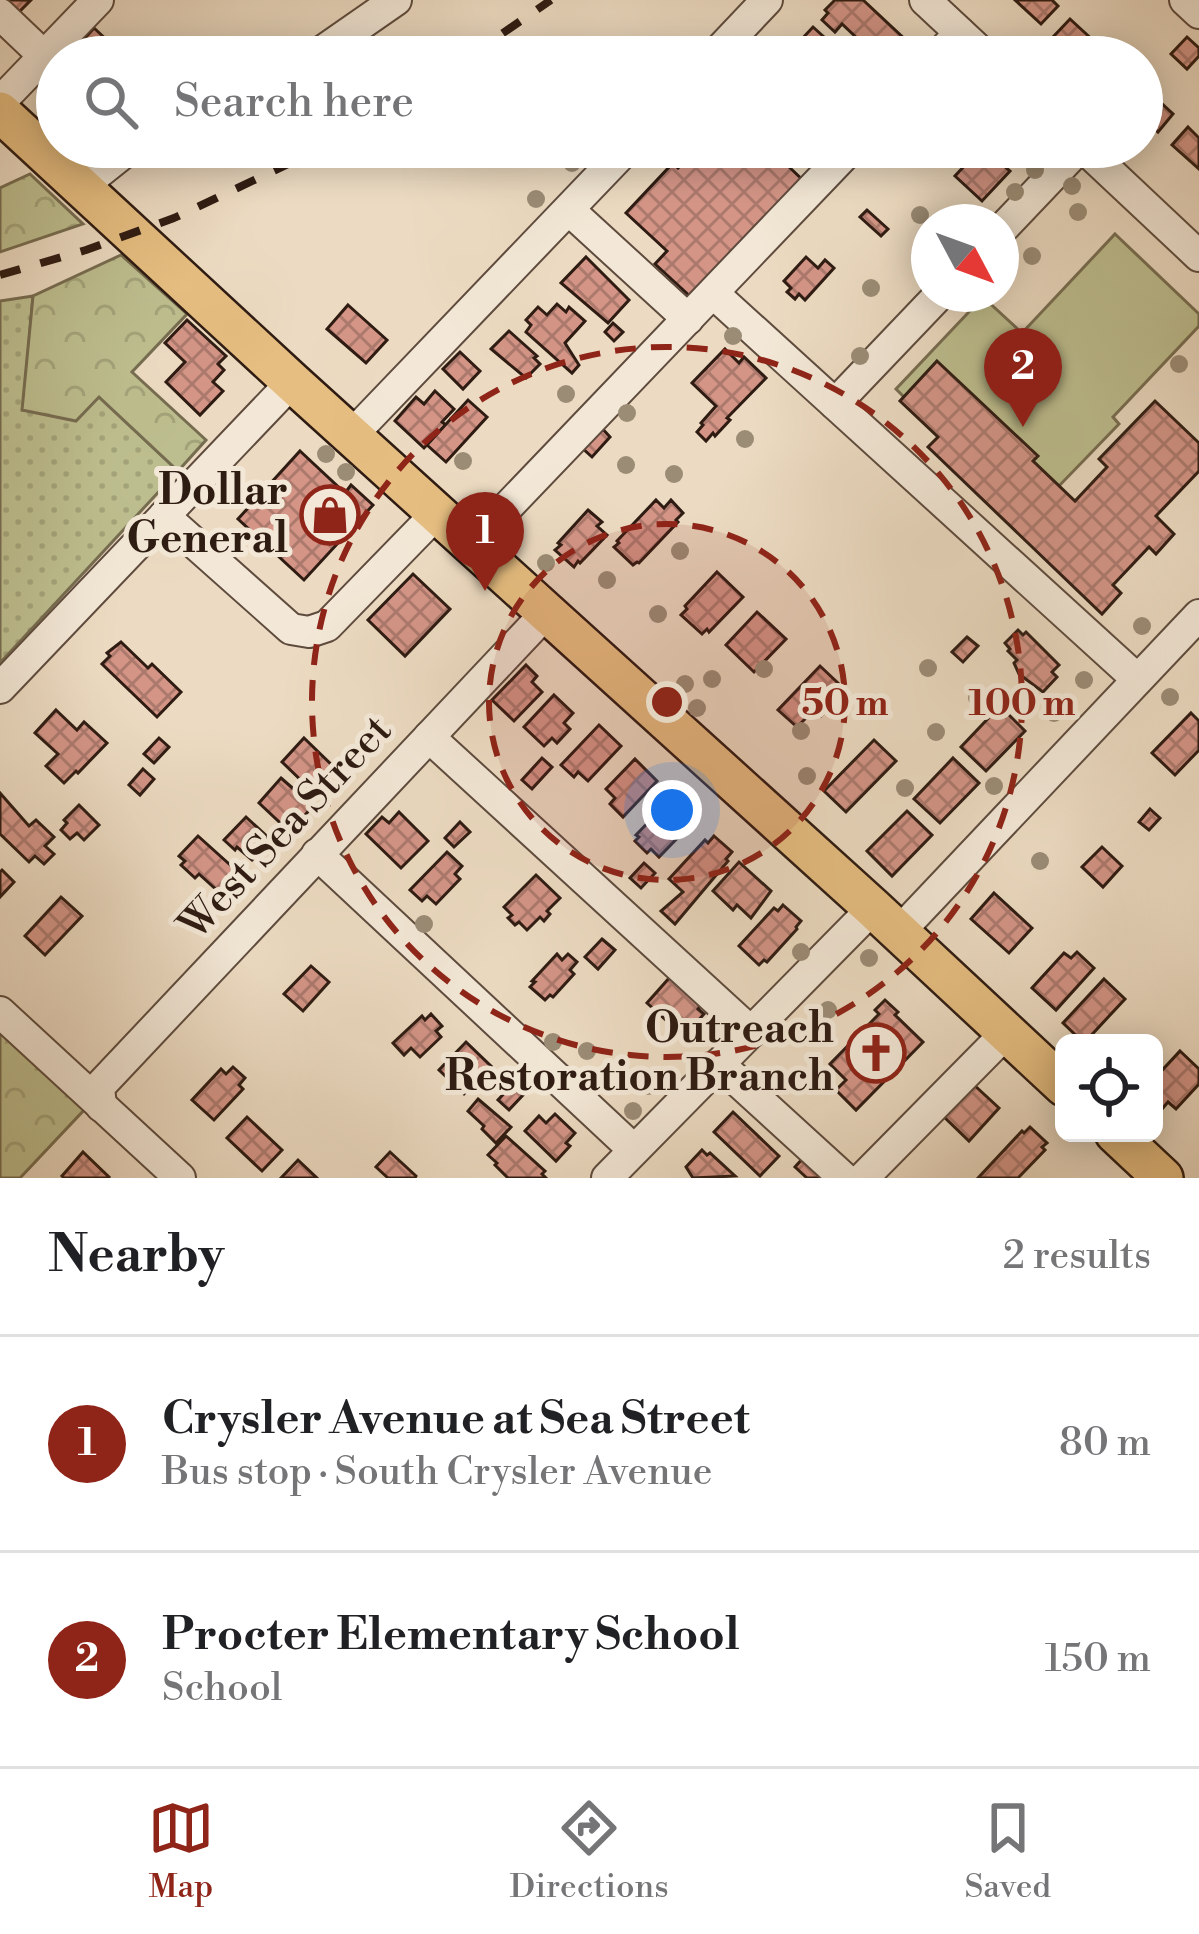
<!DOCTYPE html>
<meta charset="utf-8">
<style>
:root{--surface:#fff;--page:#f6f6f6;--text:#202124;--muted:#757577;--line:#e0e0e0;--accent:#8f2418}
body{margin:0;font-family:"Libre Bodoni",serif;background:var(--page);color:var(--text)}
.controls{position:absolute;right:36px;bottom:36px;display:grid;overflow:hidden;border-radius:18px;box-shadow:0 6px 30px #0003}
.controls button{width:108px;height:108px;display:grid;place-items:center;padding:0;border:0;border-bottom:3px solid var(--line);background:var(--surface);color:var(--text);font:60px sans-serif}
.compass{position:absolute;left:911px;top:204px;width:108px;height:108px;border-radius:50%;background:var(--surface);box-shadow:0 6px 30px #0003;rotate:131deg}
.you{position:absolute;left:672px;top:810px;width:42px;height:42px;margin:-30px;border:9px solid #fff;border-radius:50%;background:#1a73e8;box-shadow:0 0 0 18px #1a73e833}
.badge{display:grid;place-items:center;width:78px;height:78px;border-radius:50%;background:var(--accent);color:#fff;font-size:39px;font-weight:700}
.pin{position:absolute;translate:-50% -99px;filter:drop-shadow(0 3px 6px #0008)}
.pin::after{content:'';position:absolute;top:63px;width:42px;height:36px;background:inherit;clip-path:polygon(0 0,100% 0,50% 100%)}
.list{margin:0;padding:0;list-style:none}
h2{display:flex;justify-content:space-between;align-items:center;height:156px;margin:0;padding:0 48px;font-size:51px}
h2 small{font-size:39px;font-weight:400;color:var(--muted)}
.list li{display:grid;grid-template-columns:78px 1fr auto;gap:36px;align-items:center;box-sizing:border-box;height:216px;padding:0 48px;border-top:3px solid var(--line)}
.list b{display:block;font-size:45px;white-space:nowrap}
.list p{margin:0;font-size:39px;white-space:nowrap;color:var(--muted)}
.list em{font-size:39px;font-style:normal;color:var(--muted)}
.icon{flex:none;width:66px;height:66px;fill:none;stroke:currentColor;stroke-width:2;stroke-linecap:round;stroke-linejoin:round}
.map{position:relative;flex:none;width:1199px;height:1178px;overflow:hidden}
.search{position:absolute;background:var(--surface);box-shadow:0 6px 30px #0003;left:36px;right:36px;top:36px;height:132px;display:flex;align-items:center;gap:30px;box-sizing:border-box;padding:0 42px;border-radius:66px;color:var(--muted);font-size:45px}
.sheet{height:588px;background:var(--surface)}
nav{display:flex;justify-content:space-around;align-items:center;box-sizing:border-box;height:168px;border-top:3px solid var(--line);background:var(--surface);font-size:33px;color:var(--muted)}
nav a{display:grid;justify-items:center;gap:6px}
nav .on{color:var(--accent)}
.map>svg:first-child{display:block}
</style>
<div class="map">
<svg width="1199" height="1178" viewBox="0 0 1199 1178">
<defs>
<pattern id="grass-dots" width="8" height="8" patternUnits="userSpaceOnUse" patternTransform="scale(3)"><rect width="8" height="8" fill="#bdbe8f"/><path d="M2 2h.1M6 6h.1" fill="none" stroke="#a3a37a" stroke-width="1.8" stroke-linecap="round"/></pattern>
<pattern id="forest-crowns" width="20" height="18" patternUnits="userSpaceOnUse" patternTransform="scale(3)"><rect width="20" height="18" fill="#bdbe8f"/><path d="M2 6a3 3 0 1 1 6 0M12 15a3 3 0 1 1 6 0" fill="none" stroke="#a3a37a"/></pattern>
<pattern id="building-cross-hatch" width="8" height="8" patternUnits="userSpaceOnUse" patternTransform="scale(3)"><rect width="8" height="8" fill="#d49587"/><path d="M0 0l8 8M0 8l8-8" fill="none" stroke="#ac796d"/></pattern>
</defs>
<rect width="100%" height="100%" fill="#ecdbc2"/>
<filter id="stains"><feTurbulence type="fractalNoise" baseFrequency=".00167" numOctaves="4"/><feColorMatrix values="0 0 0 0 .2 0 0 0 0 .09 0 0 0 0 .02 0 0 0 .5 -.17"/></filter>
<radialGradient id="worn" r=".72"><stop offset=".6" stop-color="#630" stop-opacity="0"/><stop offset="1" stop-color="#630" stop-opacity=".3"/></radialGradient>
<path fill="url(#grass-dots)" stroke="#766c50" stroke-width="3" d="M33,296L23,410L99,397L178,471L0,663V301Z"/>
<g fill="url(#forest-crowns)" stroke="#766c50" stroke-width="3">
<path d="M30,174L83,224L0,252V188Z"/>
<path d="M121,255L187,314L132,372L206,440L178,471L99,397L76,421L22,410L33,296Z"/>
<path d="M0,1032L85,1109L20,1178H0Z"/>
</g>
<path fill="#bdbe8f" stroke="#766c50" stroke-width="3" d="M1115,234L1199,314V326L1113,417L1119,424L1059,486L1033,461L1037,456L904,397L896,389L983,297L1022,333Z"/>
<g fill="url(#building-cross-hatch)" stroke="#2e1b12" stroke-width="3">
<path d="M0,0H31L14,17Z"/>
<path d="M835,0H863L908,42L894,57H877L842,24L835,32L822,20L828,13L825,10Z"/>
<path d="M1015,0H1052L1058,6L1041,24Z"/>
<path d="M1070,19L1096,43L1083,57H1077L1054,36Z"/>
<path d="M813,27L846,57H785Z"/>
<path d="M94,28L125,57H68Z"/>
<path d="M1187,37L1199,48V56L1187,69L1171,54Z"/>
<path d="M53,61L57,65V93L52,89L55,86L41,74Z"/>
<path d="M1147,90L1173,114L1158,132L1142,117V96Z"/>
<path d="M1188,127L1199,138V169L1172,145Z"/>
<path d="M697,147H781L793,158L787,165L808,185L693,299L655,264L667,251L626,213L673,163L678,168Z"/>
<path d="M918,147H953L944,157L933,147L926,154Z"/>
<path d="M982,147H991L1000,155L996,159L1010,171L982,201L955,176Z"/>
<path d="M867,210L888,229L881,236L860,217Z"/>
<path d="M586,257L629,300L608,323L561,283Z"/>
<path d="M806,257L818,268L825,260L834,268L805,300L799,294L795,299L787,292L791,288L784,281Z"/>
<path d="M557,304L566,312L569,307L585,321L565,343L579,365L572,373L526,332L531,325L526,320L538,307L547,315Z"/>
<path d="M348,305L387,340L366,363L327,329Z"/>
<path d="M187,320L226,356L218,364L224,370L213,382L223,391L200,415L166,382L185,362L165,343Z"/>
<path d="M613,323L623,332L614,341L605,332Z"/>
<path d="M509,331L537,356L534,358L540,364L526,378L491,349Z"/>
<path d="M725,349L739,363L744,357L766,378L727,418L730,420L715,436L713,433L706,441L697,432L703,425L701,423L716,406L692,383Z"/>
<path d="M460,352L480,371L463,389L443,369Z"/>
<path d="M937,361L1038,456L1033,461L1075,501L1107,467L1099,459L1155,401L1199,443V471L1156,516L1174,534L1156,554L1149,547L1113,585L1121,593L1102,614L928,447L938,437L900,401Z"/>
<path d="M435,391L454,409L442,422L446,425L424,448L395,421L416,397L424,404Z"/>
<path d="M468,400L487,417L446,462L427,445Z"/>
<path d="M600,426L610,437L592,457L581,447Z"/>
<path d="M300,451L345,493L351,485L373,505L304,580L238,519Z"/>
<path d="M656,500L664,508L671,500L683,513L676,520L678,522L639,563L637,562L633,565L614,547L619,543L617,541Z"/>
<path d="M588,510L602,522L597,526L607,535L580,563L578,561L574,567L555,550L561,545L558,543Z"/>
<path d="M717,572L743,597L709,632L707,629L702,634L681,615L687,609L685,606Z"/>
<path d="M413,574L450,609L405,656L368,620Z"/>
<path d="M757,612L786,639L754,672L726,645Z"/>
<path d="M1018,630L1023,635L1026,632L1059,665L1052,672L1057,677L1043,692L1019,674L1014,663L1017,660L1008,651L1010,649L1005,643Z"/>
<path d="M967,637L978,646L963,662L952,652Z"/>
<path d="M121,642L148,668L152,664L181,692L157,717L102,664L110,656L107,653Z"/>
<path d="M526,665L537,676L532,682L542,692L514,721L492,700Z"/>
<path d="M820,666L838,683L828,694L835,701L821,716L814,710L797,727L778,710Z"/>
<path d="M554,695L573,713L564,723L570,729L557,743L552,738L544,746L524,727Z"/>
<path d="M1000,706L1025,731L986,771L961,747Z"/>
<path d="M56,710L77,730L84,722L107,743L78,773L76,771L64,783L46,766L58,754L35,733Z"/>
<path d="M1191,713L1199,721V750L1175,775L1152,753Z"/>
<path d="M599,725L621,746L588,781L578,772L574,777L561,765Z"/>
<path d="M159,738L169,747L154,763L144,754Z"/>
<path d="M304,738L337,770L324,784L319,780L310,789L282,762Z"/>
<path d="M874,740L896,761L846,812L824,791Z"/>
<path d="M542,758L552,767L532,789L522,780Z"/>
<path d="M953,758L979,783L940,823L914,799Z"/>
<path d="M635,759L657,781L623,817L610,804L615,798L606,789Z"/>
<path d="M143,769L154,779L140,795L129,785Z"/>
<path d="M281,778L313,806L290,832L259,803Z"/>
<path d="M0,793L29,826L36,820L54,837L45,846L54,854L44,864L35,856L29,862L0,834Z"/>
<path d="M676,799L694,816L690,821L692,823L659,857L651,849L647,853L635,841L639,837L636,835L667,803L669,805Z"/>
<path d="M79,805L99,825L84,840L77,833L70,839L61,830L67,823L64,820Z"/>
<path d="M1150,809L1160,818L1149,830L1139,822Z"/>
<path d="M907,811L932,835L892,876L867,851Z"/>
<path d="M399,812L428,841L401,868L366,834L382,817L389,823Z"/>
<path d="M246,817L271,840L252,860L237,847L235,850L224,840Z"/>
<path d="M460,822L470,832L454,847L445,838Z"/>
<path d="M198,836L238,872L236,874L242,880L227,895L222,890L220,893L199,874L195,878L181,865L185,861L179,856Z"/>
<path d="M714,836L732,852L726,859L728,861L675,924L661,911L683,892L669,879L705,840L708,843Z"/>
<path d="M1102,847L1122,866L1103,887L1082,867Z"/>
<path d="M447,852L462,866L455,874L460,879L436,904L427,896L422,901L410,890Z"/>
<path d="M739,862L771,891L751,918L737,905L733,910L713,891Z"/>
<path d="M644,863L655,873L641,888L630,878Z"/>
<path d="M2,870L14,882L0,897V872Z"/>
<path d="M536,875L560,898L547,911L550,914L544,921L540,917L527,930L519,922L515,925L508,918L512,915L504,907Z"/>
<path d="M994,893L1032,928L1009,953L971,919Z"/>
<path d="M61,897L82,916L45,955L25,936Z"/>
<path d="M783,905L801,921L796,927L797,929L767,962L764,960L759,965L739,946L774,908L778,911Z"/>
<path d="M602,939L615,950L598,969L585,957Z"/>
<path d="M1077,952L1094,968L1056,1010L1032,988L1064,953L1071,958Z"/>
<path d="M557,954L562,960L568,954L577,962L570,970L574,974L553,997L550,995L545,1000L530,987L535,982L532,981Z"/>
<path d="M311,966L329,982L303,1011L284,994Z"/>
<path d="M671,976L702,1004L698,1009L704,1014L687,1033L681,1027L678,1031L647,1003Z"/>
<path d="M1104,979L1125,999L1084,1043L1063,1023Z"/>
<path d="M885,1000L898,1012L895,1015L923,1042L856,1110L836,1090L846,1080L830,1064L879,1014L875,1010Z"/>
<path d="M431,1014L442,1026L436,1031L441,1037L420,1057L411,1048L404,1055L393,1043L422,1016L425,1020Z"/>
<path d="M466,1042L491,1066L464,1094L439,1070Z"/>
<path d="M1180,1051L1199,1069V1084L1176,1109L1168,1102L1162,1109L1154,1101V1087L1157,1084L1154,1079Z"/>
<path d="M233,1067L245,1078L239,1085L243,1089L214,1120L192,1100L221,1069L226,1074Z"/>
<path d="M973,1084L999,1108L969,1141L943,1116Z"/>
<path d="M512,1085L523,1095L509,1110L498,1100Z"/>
<path d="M478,1099L511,1127L496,1143L482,1129L484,1126L468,1111Z"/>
<path d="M733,1112L779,1156L760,1176L714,1132Z"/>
<path d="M555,1114L575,1133L566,1143L570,1146L556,1161L525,1131L539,1116L546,1123Z"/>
<path d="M247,1117L282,1150L262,1171L227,1138Z"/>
<path d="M1030,1127L1047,1143L1042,1147L1045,1150L1018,1178H978L1022,1131L1024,1133Z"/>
<path d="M506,1136L545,1171L542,1174L546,1178H508L495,1165L497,1163L488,1155Z"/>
<path d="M702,1150L707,1155L710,1153L735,1176L693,1178L686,1167Z"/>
<path d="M83,1152L109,1177L108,1178H64L62,1176Z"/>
<path d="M390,1152L416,1176L415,1178H388L376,1167Z"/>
<path d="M805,1156L826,1178H807L795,1167Z"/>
<path d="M298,1160L317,1178H281Z"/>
</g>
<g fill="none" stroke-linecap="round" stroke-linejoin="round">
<g stroke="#5e4b3e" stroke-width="34">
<g id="minor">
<path d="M925,0L986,57"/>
<path d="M1185,0L1199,13"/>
<path d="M0,14L44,56"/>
<path d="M314,57L396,0"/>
<path d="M713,57L767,0"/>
<path d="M937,57L960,33"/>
<path d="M0,102L98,0"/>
<path d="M1083,147L1199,256"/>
<path d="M82,186L131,147"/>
<path d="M569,210L688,319"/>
<path d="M1001,230L1080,147"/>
<path d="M713,293L1137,679"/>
<path d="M835,404L940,294"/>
<path d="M352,435L628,147"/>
<path d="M164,516L291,629L309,632L327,626L437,513"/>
<path d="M472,544L852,147"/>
<path d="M0,688L292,382"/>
<path d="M429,737L751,1032"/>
<path d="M317,854L634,1150"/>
<path d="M899,932L1199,615"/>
<path d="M0,1012L180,1178"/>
<path d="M719,1064L844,1178"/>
<path d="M101,1106L99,1087L546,613"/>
<path d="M607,1178L873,908"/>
<path d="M863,1178L1007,1032"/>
</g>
</g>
<g stroke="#2e1b12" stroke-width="44">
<g id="major">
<path d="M0,112L292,382L873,908L1064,1086"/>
<path d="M1115,1133L1163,1178"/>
</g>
</g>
<use href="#minor" stroke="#f3e8d7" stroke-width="30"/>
<use href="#major" stroke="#e6be81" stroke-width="39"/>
<g stroke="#2e1b12" stroke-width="8" stroke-dasharray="21 21" stroke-linecap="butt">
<path d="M468,57L551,0"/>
<path d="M0,275L86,250L174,218L324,147"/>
</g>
</g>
<g fill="#9b8c76">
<circle cx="572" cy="163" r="9"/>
<circle cx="1035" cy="170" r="9"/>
<circle cx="1072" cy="186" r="9"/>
<circle cx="1015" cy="192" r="9"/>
<circle cx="536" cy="199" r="9"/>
<circle cx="1078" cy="212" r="9"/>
<circle cx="920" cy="215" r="9"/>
<circle cx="1032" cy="256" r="9"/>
<circle cx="871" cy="288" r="9"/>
<circle cx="733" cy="336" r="9"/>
<circle cx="860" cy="356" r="9"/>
<circle cx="1179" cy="364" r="9"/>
<circle cx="566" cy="394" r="9"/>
<circle cx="627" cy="413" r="9"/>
<circle cx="745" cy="439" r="9"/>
<circle cx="326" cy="454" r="9"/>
<circle cx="463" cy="461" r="9"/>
<circle cx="626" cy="465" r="9"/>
<circle cx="346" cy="472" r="9"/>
<circle cx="674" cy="474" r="9"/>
<circle cx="680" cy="551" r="9"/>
<circle cx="546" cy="563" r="9"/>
<circle cx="607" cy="580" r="9"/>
<circle cx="658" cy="614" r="9"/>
<circle cx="1142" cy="626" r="9"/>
<circle cx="928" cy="668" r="9"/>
<circle cx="764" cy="669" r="9"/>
<circle cx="712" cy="679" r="9"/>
<circle cx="1084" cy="680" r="9"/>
<circle cx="685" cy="684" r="9"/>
<circle cx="840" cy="696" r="9"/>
<circle cx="1170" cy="697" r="9"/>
<circle cx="977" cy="698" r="9"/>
<circle cx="697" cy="708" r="9"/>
<circle cx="1054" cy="713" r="9"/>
<circle cx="801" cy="731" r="9"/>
<circle cx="936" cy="732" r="9"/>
<circle cx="807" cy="776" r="9"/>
<circle cx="994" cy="786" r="9"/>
<circle cx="905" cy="788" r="9"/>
<circle cx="1040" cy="861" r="9"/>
<circle cx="424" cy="924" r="9"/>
<circle cx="801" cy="952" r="9"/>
<circle cx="869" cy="958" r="9"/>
<circle cx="828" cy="1010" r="9"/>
<circle cx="553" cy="1042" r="9"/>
<circle cx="587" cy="1051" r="9"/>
<circle cx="648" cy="1086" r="9"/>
<circle cx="633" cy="1111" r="9"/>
</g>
<circle cx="667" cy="702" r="178" fill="#8f2418" fill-opacity=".12"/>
<g fill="none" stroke="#8f2418" stroke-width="6" stroke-dasharray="21 15">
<circle cx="667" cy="702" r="178"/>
<circle cx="667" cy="702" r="355"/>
</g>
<defs>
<g id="shop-ring" transform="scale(3)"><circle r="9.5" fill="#f3e8d7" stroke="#8f2418" stroke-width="1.5"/><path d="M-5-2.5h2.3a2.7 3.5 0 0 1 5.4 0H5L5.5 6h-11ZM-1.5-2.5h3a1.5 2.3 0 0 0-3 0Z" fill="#8f2418"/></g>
<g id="church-ring" transform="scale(3)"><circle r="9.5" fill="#f3e8d7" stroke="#8f2418" stroke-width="1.5"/><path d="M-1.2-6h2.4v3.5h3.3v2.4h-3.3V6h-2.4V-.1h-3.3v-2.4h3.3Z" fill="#8f2418"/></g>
</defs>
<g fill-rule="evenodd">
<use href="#shop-ring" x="330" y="515"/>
<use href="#church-ring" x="876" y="1053"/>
</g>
<g text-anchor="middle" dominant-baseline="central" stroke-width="10" stroke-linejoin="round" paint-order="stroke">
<g font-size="42" font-weight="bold" fill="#2e1b12" stroke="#f3e8d7" text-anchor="end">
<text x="288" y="491">Dollar<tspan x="288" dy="48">General</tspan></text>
<text x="834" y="1029">Outreach<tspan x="834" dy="48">Restoration Branch</tspan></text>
</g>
<g font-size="42" fill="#2e1b12" stroke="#f3e8d7">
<text transform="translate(286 828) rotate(-47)">West Sea Street</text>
</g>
</g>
<circle cx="667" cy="702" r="18" fill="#8f2418" stroke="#f3e8d7" stroke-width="6"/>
<g font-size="36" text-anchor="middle" font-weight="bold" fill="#8f2418" stroke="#f3e8d7" stroke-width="10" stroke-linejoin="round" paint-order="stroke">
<text x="845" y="715">50 m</text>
<text x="1022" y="715">100 m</text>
</g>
<rect width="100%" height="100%" filter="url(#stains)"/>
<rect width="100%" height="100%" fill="url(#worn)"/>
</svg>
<div class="controls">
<button><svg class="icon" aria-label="locate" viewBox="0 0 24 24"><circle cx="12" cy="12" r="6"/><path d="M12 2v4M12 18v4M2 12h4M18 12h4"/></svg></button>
</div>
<svg class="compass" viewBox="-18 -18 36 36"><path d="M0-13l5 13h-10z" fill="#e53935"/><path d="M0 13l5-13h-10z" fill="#757577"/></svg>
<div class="you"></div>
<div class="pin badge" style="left:485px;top:591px">1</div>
<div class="pin badge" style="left:1023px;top:427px">2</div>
<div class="search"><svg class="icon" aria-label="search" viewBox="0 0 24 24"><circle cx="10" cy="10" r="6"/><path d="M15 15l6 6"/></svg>Search here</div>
</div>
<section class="sheet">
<h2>Nearby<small>2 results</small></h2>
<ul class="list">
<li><span class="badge">1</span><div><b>Crysler Avenue at Sea Street</b><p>Bus stop · South Crysler Avenue</p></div><em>80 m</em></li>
<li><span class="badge">2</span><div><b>Procter Elementary School</b><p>School</p></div><em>150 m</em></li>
</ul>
</section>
<nav>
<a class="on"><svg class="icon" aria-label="map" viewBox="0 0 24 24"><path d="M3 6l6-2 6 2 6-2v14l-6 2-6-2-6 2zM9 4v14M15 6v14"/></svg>Map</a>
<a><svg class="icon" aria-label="directions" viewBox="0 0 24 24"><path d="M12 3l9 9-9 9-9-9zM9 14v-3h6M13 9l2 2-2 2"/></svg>Directions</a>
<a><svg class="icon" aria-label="saved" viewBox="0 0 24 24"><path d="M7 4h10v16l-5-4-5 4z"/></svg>Saved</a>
</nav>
